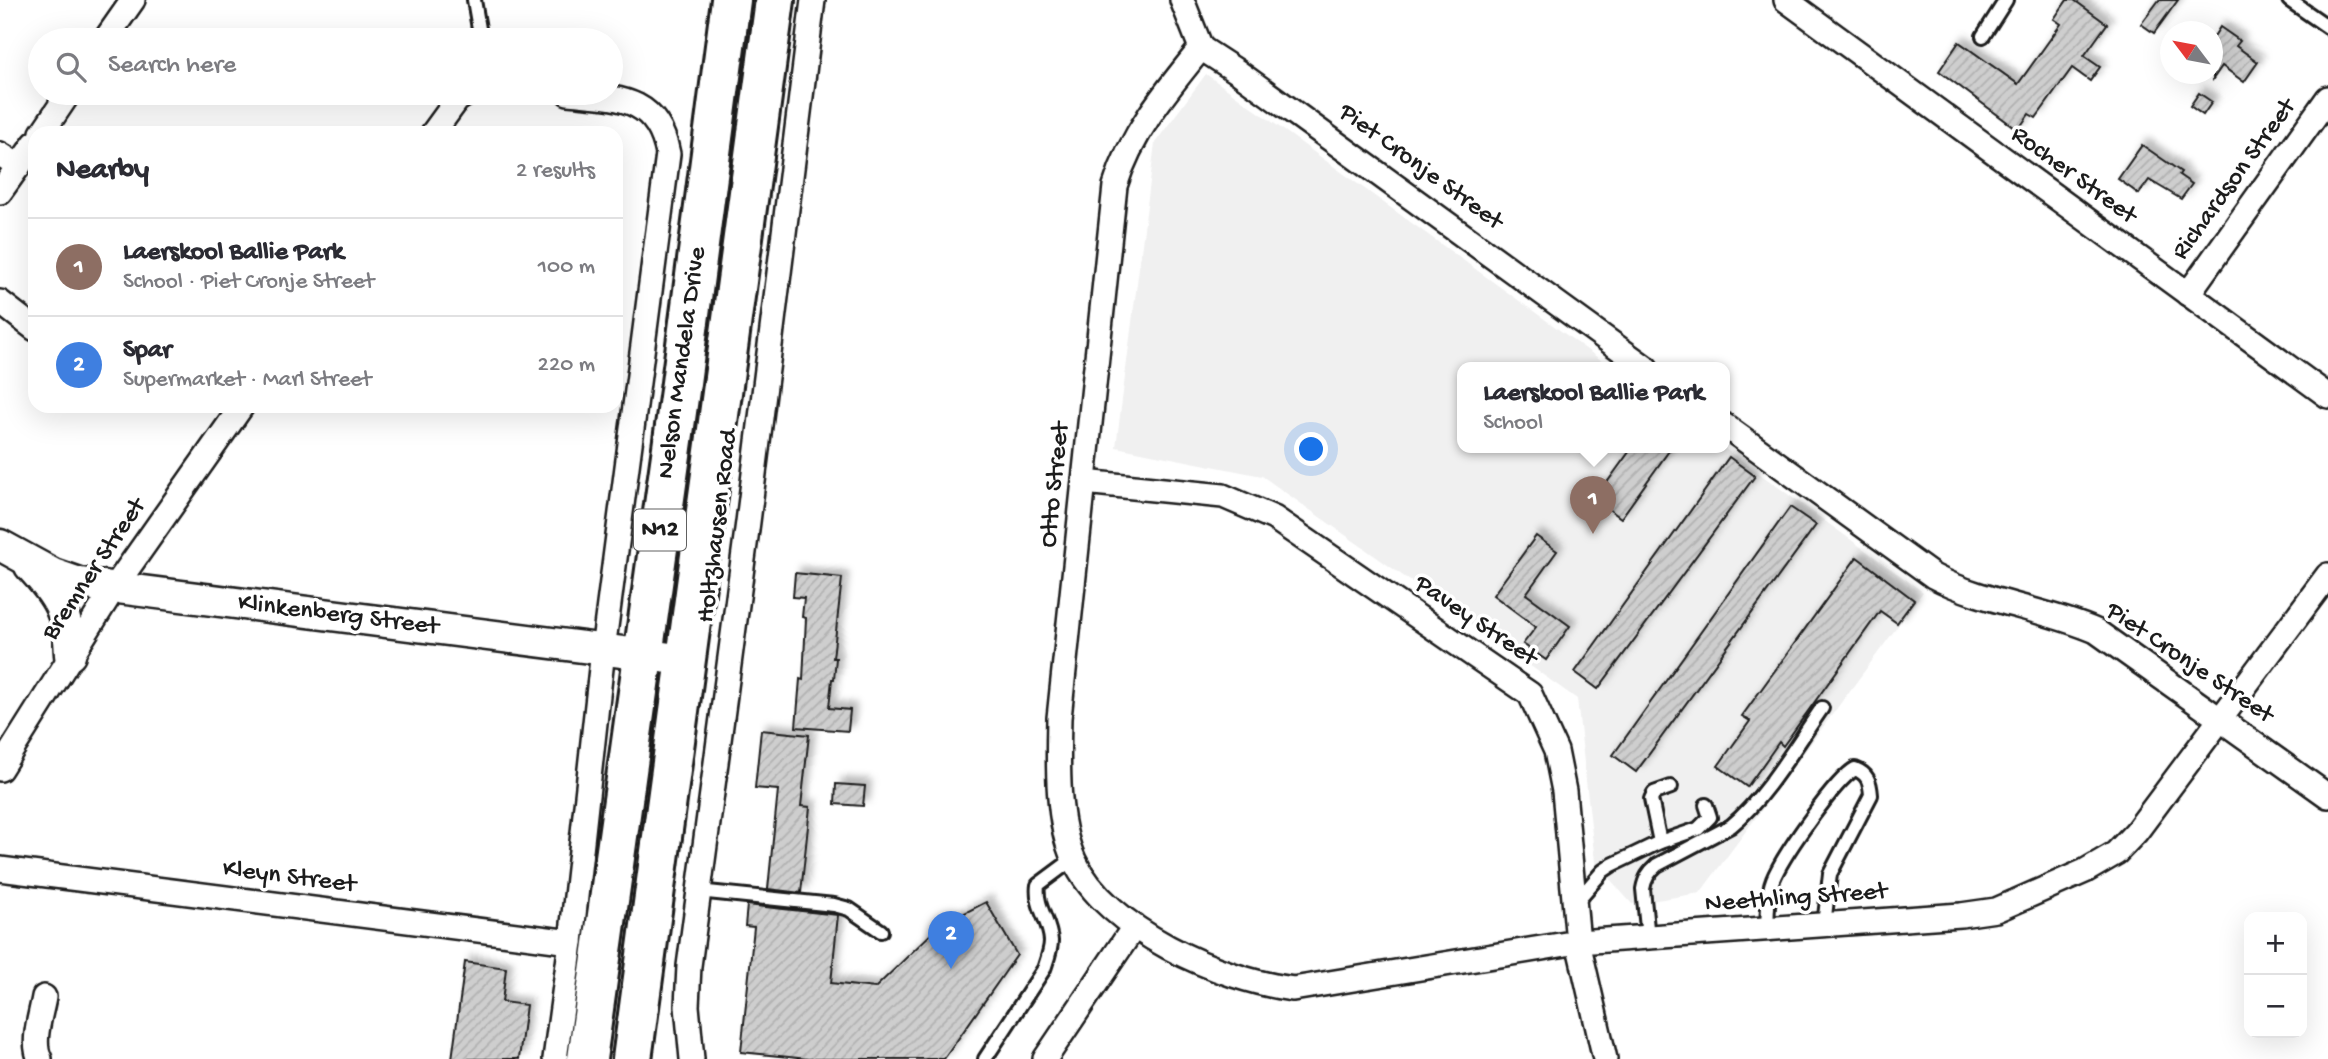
<!DOCTYPE html>
<meta charset="utf-8">
<style>
:root{--surface:#fff;--page:#f2f2f3;--text:#2b2b33;--muted:#7c7c81;--line:#e1e1e2;--accent:#ea580c}
body{margin:0;font-family:"Gochi Hand",sans-serif;background:var(--page);color:var(--text)}
.controls{position:absolute;right:21px;bottom:21px;display:grid;overflow:hidden;border-radius:14px;box-shadow:0 7px 28px #0002}
.controls button{width:63px;height:63px;display:grid;place-items:center;padding:0;border:0;border-bottom:2px solid var(--line);background:var(--surface);color:var(--text);font:35px sans-serif}
.compass{position:absolute;left:2160px;top:21px;width:63px;height:63px;border-radius:50%;background:var(--surface);box-shadow:0 7px 28px #0002;rotate:302deg}
.you{position:absolute;left:1312px;top:450px;width:24px;height:24px;margin:-18px;border:5px solid #fff;border-radius:50%;background:#1a73e8;box-shadow:0 0 0 10px #1a73e833}
.badge{display:grid;place-items:center;width:46px;height:46px;border-radius:50%;background:var(--accent);color:#fff;font-size:23px;font-weight:700}
.pin{position:absolute;translate:-50% -58px;filter:drop-shadow(0 2px 4px #0008)}
.pin::after{content:'';position:absolute;top:37px;width:24px;height:21px;background:inherit;clip-path:polygon(0 0,100% 0,50% 100%)}
.popup{position:absolute;left:1457px;top:362px;width:273px;height:91px;box-sizing:border-box;display:grid;place-content:center;border-radius:14px;background:var(--surface);filter:drop-shadow(0 2px 5px #0005);font-size:23px;white-space:nowrap;color:var(--muted)}
.popup b{font-size:26px;color:var(--text)}
.popup::after{content:'';position:absolute;left:50%;top:100%;margin-left:-14px;border:14px solid transparent;border-top-color:var(--surface)}
.list{margin:0;padding:0;list-style:none}
h2{display:flex;justify-content:space-between;align-items:center;height:91px;margin:0;padding:0 28px;font-size:30px}
h2 small{font-size:23px;font-weight:400;color:var(--muted)}
.list li{display:grid;grid-template-columns:46px 1fr auto;gap:21px;align-items:center;box-sizing:border-box;height:98px;padding:0 28px;border-top:2px solid var(--line)}
.list b{display:block;font-size:26px;white-space:nowrap}
.list p{margin:0;font-size:23px;white-space:nowrap;color:var(--muted)}
.list em{font-size:23px;font-style:normal;color:var(--muted)}
.icon{flex:none;width:38px;height:38px;fill:none;stroke:currentColor;stroke-width:2;stroke-linecap:round;stroke-linejoin:round}
.map{position:relative;flex:none;width:2328px;height:1059px;overflow:hidden}
.search{position:absolute;background:var(--surface);box-shadow:0 7px 28px #0002;left:28px;top:28px;width:595px;height:77px;display:flex;align-items:center;gap:18px;box-sizing:border-box;padding:0 24px;border-radius:38px;color:var(--muted);font-size:26px}
.panel{position:absolute;background:var(--surface);box-shadow:0 7px 28px #0002;left:28px;top:126px;width:595px;height:287px;border-radius:21px}
.map>svg:first-child{display:block}
</style>
<div class="map">
<svg width="2328" height="1059" viewBox="0 0 2328 1059">
<defs>
<pattern id="building-hatch" width="6" height="6" patternUnits="userSpaceOnUse" patternTransform="scale(1.75)"><rect width="6" height="6" fill="#cecece"/><path d="M-1 1l2-2M0 6l6-6M5 7l2-2" fill="none" stroke="#b0b0b0"/></pattern>
<filter id="shadow"><feDropShadow dx="6" dy="-6" stdDeviation="3.5" flood-color="#0004"/></filter>
</defs>
<rect width="100%" height="100%" fill="#fff"/>
<filter id="ink" filterUnits="userSpaceOnUse"><feTurbulence type="fractalNoise" baseFrequency=".0143" numOctaves="2"/><feDisplacementMap in="SourceGraphic" scale="14" xChannelSelector="R" yChannelSelector="G"/><feConvolveMatrix kernelMatrix="1 2 1 2 8 2 1 2 1" color-interpolation-filters="sRGB"/></filter>
<g filter="url(#ink)">
<path fill="#f0f0f0" d="M1206,74L1612,368H1462V448H1724L1923,592L1700,893L1632,904L1595,862L1577,699L1262,476L1116,447L1155,143Z"/>
<g fill="url(#building-hatch)" stroke="#1c1c1c" stroke-width="2" filter="url(#shadow)">
<path d="M2067,0H2074L2107,24L2084,56L2100,67L2090,81L2072,68L2036,118L2029,114L2018,130L1939,71L1959,42L2018,84L2061,24L2054,19Z"/>
<path d="M2159,0H2178L2154,33L2141,24Z"/>
<path d="M2220,27L2240,41L2236,46L2258,62L2244,82L2222,66L2213,79V38Z"/>
<path d="M2199,93L2212,102L2203,115L2190,106Z"/>
<path d="M2142,145L2181,172L2179,175L2192,184L2181,199L2149,180L2139,194L2118,179Z"/>
<path d="M1632,448H1671L1621,518L1595,499Z"/>
<path d="M1729,457L1755,476L1598,689L1575,672Z"/>
<path d="M1790,507L1816,525L1636,772L1613,755Z"/>
<path d="M1536,536L1557,551L1526,594L1570,626L1546,660L1523,644L1536,627L1493,595Z"/>
<path d="M1857,557L1914,600L1897,623L1880,611L1783,746L1779,742L1747,787L1718,766L1750,721L1742,716Z"/>
<path d="M795,573L842,578L833,658H836L834,679H832L829,708L850,710L848,731L796,727L800,679L803,680L806,618L802,617L804,598L793,597Z"/>
<path d="M761,730L809,735L801,806L810,807L801,893L768,889L778,790L755,788Z"/>
<path d="M836,784L865,786L863,806L835,804Z"/>
<path d="M986,902L1017,955L944,1059H808L741,1052L754,927L745,926L747,905L838,915L831,983L875,988L939,926Z"/>
<path d="M465,962L506,968L502,1002L526,1005L519,1059H452Z"/>
</g>
<g fill="none" stroke-linecap="round" stroke-linejoin="round">
<g stroke="#1c1c1c" stroke-width="18">
<g id="service">
<path d="M474,0L481,40"/>
<path d="M2289,0L2328,27"/>
<path d="M1983,36L2006,0"/>
<path d="M1660,842L1651,799L1654,793L1671,787"/>
<path d="M698,891L834,905L849,909L881,931"/>
<path d="M1575,903L1603,871L1612,865L1660,842L1698,829L1710,817L1706,805"/>
<path d="M1767,929C1768,911 1767,891 1775,875C1786,852 1835,780 1855,769C1868,774 1870,782 1871,795L1830,874L1824,925"/>
<path d="M1648,938L1643,889C1645,878 1649,872 1657,865L1731,826C1766,797 1796,745 1822,708"/>
<path d="M985,1059L1044,969C1047,960 1051,950 1051,941C1050,921 1035,907 1038,885L1073,859"/>
</g>
</g>
<g stroke="#1c1c1c" stroke-width="28">
<g id="minor">
<path d="M1182,0L1201,48L1238,72L1646,368"/>
<path d="M1786,0L2328,396"/>
<path d="M105,40L133,0"/>
<path d="M1201,48C1166,91 1131,133 1115,186L1059,718C1058,761 1056,821 1074,860C1106,930 1221,980 1293,989L1578,942L1961,915L1996,910L2085,871L2116,853L2136,832L2328,575"/>
<path d="M42,133L69,93"/>
<path d="M433,133L457,100L468,93"/>
<path d="M0,154L19,166"/>
<path d="M0,192L35,143"/>
<path d="M2188,294L2328,98"/>
<path d="M0,302L35,329"/>
<path d="M1724,425L1933,576C1984,603 2043,608 2096,631L2328,796"/>
<path d="M1084,482L1223,496L1274,518L1530,694L1556,751L1564,791L1578,942L1605,1059"/>
<path d="M0,769L114,588L242,406"/>
<path d="M0,869L571,942"/>
<path d="M40,1059C31,1042 41,1015 44,997"/>
<path d="M555,1059L571,942L603,650L668,154C657,96 617,98 568,93"/>
<path d="M692,1059L687,1006L689,966L748,522L813,0"/>
<path d="M1045,1059L1134,927"/>
</g>
</g>
<g stroke="#1c1c1c" stroke-width="35">
<g id="tertiary">
<path d="M0,545L53,574L79,583L685,660"/>
<path d="M30,566C58,596 69,614 70,655"/>
</g>
</g>
<g stroke="#1c1c1c" stroke-width="44">
<g id="trunk">
<path d="M587,1059L681,383L731,0"/>
<path d="M632,1059L775,0"/>
</g>
</g>
<use href="#service" stroke="#fff" stroke-width="12"/>
<use href="#minor" stroke="#fff" stroke-width="23"/>
<use href="#tertiary" stroke="#fff" stroke-width="30"/>
<use href="#trunk" stroke="#fff" stroke-width="38"/>
</g>
</g>
<g text-anchor="middle" dominant-baseline="central" stroke-width="7" stroke-linejoin="round" paint-order="stroke">
<rect fill="#fff" stroke="#606060" stroke-width="2" x="634" y="509.5" width="52" height="41" rx="5"/>
<g font-size="24" font-weight="bold" fill="#1c1c1c">
<text x="660" y="530">N12</text>
</g>
<g font-size="26" fill="#1c1c1c" stroke="#fff">
<text transform="translate(1420 168) rotate(36)">Piet Cronje Street</text>
<text transform="translate(2073 176) rotate(36)">Rocher Street</text>
<text transform="translate(2235 180) rotate(-54)">Richardson Street</text>
<text transform="translate(683 363) rotate(-82)">Nelson Mandela Drive</text>
<text transform="translate(1056 485) rotate(-84)">Otto Street</text>
<text transform="translate(719 526) rotate(-83)">Holtzhausen Road</text>
<text transform="translate(95 570) rotate(-56)">Bremner Street</text>
<text transform="translate(338 616) rotate(7)">Klinkenberg Street</text>
<text transform="translate(1475 622) rotate(34)">Pavey Street</text>
<text transform="translate(2189 664) rotate(34)">Piet Cronje Street</text>
<text transform="translate(289 878) rotate(7)">Kleyn Street</text>
<text transform="translate(1796 899) rotate(-4)">Neethling Street</text>
</g>
</g>
</svg>
<div class="controls">
<button>+</button>
<button>−</button>
</div>
<svg class="compass" viewBox="-18 -18 36 36"><path d="M0-13l5 13h-10z" fill="#e53935"/><path d="M0 13l5-13h-10z" fill="#7c7c81"/></svg>
<div class="you"></div>
<div class="pin badge" style="left:1593px;top:534px;background:#8d6e63">1</div>
<div class="popup"><b>Laerskool Ballie Park</b>School</div>
<div class="pin badge" style="left:951px;top:969px;background:#3f7fe0">2</div>
<div class="search"><svg class="icon" aria-label="search" viewBox="0 0 24 24"><circle cx="10" cy="10" r="6"/><path d="M15 15l6 6"/></svg>Search here</div>
<section class="panel">
<h2>Nearby<small>2 results</small></h2>
<ul class="list">
<li><span class="badge" style="background:#8d6e63">1</span><div><b>Laerskool Ballie Park</b><p>School · Piet Cronje Street</p></div><em>100 m</em></li>
<li><span class="badge" style="background:#3f7fe0">2</span><div><b>Spar</b><p>Supermarket · Marl Street</p></div><em>220 m</em></li>
</ul>
</section>
</div>
